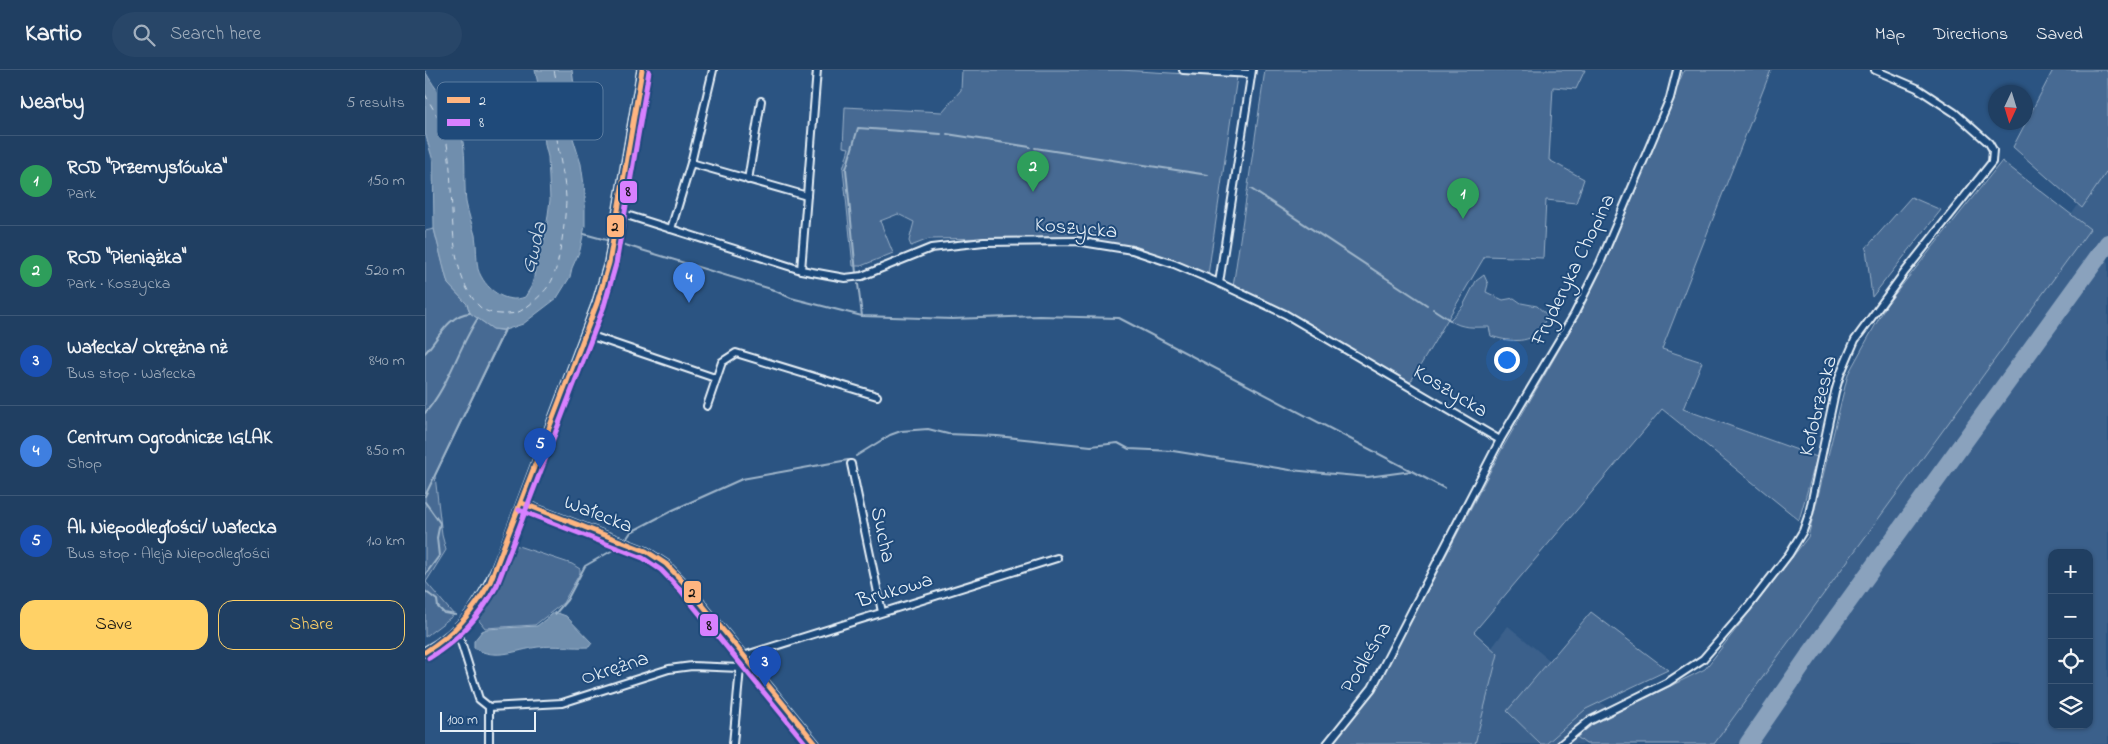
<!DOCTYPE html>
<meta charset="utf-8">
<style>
:root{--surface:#203f62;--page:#284668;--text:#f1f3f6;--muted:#a2afbe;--line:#3d5877;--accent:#ffd166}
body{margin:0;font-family:"Indie Flower",sans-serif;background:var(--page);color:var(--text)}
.controls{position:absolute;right:15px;bottom:15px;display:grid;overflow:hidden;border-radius:10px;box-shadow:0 1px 4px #0004}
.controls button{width:45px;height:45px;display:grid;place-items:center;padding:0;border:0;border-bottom:1px solid var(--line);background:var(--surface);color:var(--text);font:25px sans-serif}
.compass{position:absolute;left:1563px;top:15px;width:45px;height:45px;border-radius:50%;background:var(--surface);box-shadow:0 1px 4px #0004;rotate:184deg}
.scale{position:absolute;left:15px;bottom:12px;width:96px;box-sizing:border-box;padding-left:5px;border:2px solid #e8f1f8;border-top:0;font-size:14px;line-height:18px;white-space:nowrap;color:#e8f1f8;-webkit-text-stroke:4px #1f4a7a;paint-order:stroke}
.you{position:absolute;left:1081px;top:289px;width:18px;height:18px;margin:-12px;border:4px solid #fff;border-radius:50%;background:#1a73e8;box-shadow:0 0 0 8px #1a73e833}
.badge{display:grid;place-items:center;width:32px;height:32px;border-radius:50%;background:var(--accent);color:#fff;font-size:16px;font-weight:700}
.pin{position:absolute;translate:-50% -41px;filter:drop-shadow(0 1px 2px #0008)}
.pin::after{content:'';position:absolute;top:26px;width:18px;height:15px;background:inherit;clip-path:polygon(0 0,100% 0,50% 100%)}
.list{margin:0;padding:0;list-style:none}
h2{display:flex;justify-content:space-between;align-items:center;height:65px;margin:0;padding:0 20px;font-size:21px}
h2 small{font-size:16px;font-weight:400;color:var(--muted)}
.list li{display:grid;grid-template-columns:32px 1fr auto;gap:15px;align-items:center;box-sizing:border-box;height:90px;padding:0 20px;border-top:1px solid var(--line)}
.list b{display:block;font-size:19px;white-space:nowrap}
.list p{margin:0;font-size:16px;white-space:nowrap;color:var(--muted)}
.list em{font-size:16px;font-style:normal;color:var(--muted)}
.actions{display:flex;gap:10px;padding:15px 20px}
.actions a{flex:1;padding:11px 0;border:1px solid var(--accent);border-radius:15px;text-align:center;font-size:18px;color:var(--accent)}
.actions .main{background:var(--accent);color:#111}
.icon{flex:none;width:28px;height:28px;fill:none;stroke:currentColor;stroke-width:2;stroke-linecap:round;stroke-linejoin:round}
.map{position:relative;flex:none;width:1683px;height:674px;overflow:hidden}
header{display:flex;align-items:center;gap:30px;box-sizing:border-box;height:70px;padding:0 25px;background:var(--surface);border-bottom:1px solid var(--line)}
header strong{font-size:24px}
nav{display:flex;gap:28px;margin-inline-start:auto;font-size:18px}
.search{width:350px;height:45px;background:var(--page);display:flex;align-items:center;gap:12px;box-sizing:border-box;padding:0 18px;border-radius:28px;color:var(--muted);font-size:19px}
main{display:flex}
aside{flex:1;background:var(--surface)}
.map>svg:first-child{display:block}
</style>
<header>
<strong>Kartio</strong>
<div class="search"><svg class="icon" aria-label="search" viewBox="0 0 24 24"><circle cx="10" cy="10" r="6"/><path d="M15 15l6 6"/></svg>Search here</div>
<nav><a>Map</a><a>Directions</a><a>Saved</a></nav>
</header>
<main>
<aside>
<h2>Nearby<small>5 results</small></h2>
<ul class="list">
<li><span class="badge" style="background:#2e9e5b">1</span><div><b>ROD &quot;Przemysłówka&quot;</b><p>Park</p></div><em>150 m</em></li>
<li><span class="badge" style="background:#2e9e5b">2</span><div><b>ROD &quot;Pieniążka&quot;</b><p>Park · Koszycka</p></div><em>520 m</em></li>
<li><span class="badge" style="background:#1a4fb4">3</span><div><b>Wałecka/ Okrężna nż</b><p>Bus stop · Wałecka</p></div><em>840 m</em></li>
<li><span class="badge" style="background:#3f7fe0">4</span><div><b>Centrum Ogrodnicze IGLAK</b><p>Shop</p></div><em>850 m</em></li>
<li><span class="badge" style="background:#1a4fb4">5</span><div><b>Al. Niepodległości/ Wałecka</b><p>Bus stop · Aleja Niepodległości</p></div><em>1.0 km</em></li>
</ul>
<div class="actions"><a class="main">Save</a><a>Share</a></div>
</aside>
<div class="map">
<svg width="1683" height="674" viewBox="0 0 1683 674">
<rect width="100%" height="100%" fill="#2b5482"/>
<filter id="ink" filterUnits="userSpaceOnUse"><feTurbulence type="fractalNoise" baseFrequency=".02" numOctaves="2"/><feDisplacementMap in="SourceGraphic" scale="10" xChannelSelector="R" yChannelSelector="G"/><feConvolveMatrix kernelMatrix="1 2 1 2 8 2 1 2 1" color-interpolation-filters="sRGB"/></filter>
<g filter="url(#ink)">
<g fill="#3a608b" fill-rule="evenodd">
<path d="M1683,92V674H1278ZM1627,483H1664V655H1627Z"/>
<path d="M1083,556L1226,674H996Z"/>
</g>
<g fill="#476b93" stroke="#98aec6">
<path d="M537,0H695L812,7L783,205L742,187L688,173L660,169L638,167L504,169L486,176L484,171L489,152L473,144L455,151L468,183L436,196H428L418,99L424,78L418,77L420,37L517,42L536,20Z"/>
<path d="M840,0H1160L1151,19L1128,17L1124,90L1159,109L1151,133L1121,130L1118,188L1060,186L985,313L853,238L808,217Z"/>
<path d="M1259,0H1346L1237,279L1277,292L1258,339L1392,387L1374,450L1237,339L1049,562L1073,584L1050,674H902L949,622L1077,379L1149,254L1221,95Z"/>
<path d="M1628,0H1683V100L1657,138L1588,77Z"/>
<path d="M1577,91L1665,159L1289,674H1161L1152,667L1167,655L1280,599L1383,467L1423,304L1462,234Z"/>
<path d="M1486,127L1516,140L1447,227L1441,178Z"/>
<path d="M9,159L23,214L42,234L45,243L68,259L80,261L10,406L17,465L21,480L1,512L29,545L0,567V161Z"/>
<path d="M1059,205L1063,214L1061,222L1078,230L1089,228L1096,233L1112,236L1122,245C1120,250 1118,256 1115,260C1104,275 1081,271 1066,266L1064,257C1051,257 1036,259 1025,250L1038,236L1051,211Z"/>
<path d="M87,474L147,494L155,499V503L138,533L110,555L60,558L52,548L54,542L78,495Z"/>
<path d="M1166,542L1243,600L1161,639L1121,674H1116L1082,641Z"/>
</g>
<g fill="#708ead" stroke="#a0b6cb">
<path d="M110,0H147L152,36L148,68L156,94L160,122V156L155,180L147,198L145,207L132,228L98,254L80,260L68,259L45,243L42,234L23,214L20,203L9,159L8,91L0,63V1C9,18 28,40 34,56C43,81 38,107 41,132C43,143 47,154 50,165C52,176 51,189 53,199C59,218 80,235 100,227L106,217L109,207L111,187L120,167L125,130L123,87L120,75L115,23Z"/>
<path d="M130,542L141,546L167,573L164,577C147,578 130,575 113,577C91,580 71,591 49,578V571L57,561L62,559L112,556Z"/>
</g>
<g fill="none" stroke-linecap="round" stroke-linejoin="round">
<g stroke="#a0b6cb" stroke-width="2">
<path d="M522,64L605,77"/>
<path d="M610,78L783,105"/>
<path d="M826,119L1002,235"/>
<path d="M159,164L185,171"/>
<path d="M190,172L346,219L366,228L437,246L527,249L614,246L694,248L1019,418"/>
<path d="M431,203L421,99L433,58L516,64"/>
<path d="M433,214L437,246"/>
<path d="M1008,239L1025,250"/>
<path d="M0,283C13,269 24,244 45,243"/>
<path d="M0,343C24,316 33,278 53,248"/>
<path d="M431,386L465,365L476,361L503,359L523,364L572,366L666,376L693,373L704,379L748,381L865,400L943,407L987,401"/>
<path d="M0,426L80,259"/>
<path d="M0,432L15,453L12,468L14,486L0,505"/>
<path d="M202,468L206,462L248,440L317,409L423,390"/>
<path d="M0,521L12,530L13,537L19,543L31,545"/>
<path d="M130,544L142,530L160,496L195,476"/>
</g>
<path stroke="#d0dde9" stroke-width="1" stroke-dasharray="6 5" stroke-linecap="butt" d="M0,24C6,36 15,49 19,61C34,112 15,197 55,237C64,245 80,245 91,243C101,240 123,220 127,210C135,193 141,147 141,128C140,108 134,88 132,68C131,44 135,24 129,0"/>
<path stroke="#8aa2bd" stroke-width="18" d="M1323,674L1383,587L1683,173"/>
<g stroke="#e8f1f8" stroke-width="10">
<g id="street">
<path d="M758,0L826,4"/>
<path d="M266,93L382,126"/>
<path d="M323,110L336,31"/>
<path d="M192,142L376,200L420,208L437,206L506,178L559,172L651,171L707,180L749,194L794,213L860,244L1075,370"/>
<path d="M246,159L266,93L288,0"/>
<path d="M376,200L392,0"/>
<path d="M794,213L827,0"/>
<path d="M161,264L290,308"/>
<path d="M282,336L297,292L311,283L452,326"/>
<path d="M426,394L457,542"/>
<path d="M97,433L221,481L241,494L262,516L391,674"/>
<path d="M32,559L54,629L64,637V674"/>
<path d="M318,586L632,488"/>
<path d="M64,637L137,633L244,599L267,596L315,598L324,594"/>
<path d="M308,674L315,598"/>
<path d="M902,674L947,618L1075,370L1149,245L1175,193L1245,28L1252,0"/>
<path d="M1136,674L1164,651L1243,612L1278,589L1323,537L1364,484L1378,461L1384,444L1410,322L1415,305L1430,270L1479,203L1567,92L1568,80L1564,73L1530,43L1492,18L1450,0"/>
</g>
</g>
<g stroke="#e8f1f8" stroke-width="12">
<path id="secondary" d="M0,582C41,560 62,524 78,482L172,233L184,193L217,0"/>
</g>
<use href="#street" stroke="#1f4a7a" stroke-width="6"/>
<use href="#secondary" stroke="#1f4a7a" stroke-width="9"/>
<g stroke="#1f4a7a" stroke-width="9">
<g id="bus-1">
<path d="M97,433L221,481L241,494L262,516L391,674"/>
<path d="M0,582C29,564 48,542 65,512L172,233L184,193L217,0"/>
</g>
</g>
<g stroke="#1f4a7a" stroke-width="9">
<g id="bus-2">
<path d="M94,440L218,488L236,500L256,521L381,674"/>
<path d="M4,588C34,570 55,547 72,515L179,236L191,194L224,1"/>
</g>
</g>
<use href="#bus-1" stroke="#ffb580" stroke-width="5"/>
<use href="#bus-2" stroke="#d880ff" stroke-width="5"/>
</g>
</g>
<g text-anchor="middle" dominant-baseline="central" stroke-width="4" stroke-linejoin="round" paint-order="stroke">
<g font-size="21" fill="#e8f1f8" stroke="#1f4a7a">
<text transform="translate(651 159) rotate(5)">Koszycka</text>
<text transform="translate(1149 200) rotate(-64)">Fryderyka Chopina</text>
<text transform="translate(1025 322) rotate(31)">Koszycka</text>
<text transform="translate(1394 336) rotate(-76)">Kołobrzeska</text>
<text transform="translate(173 445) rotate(21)">Wałecka</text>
<text transform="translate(457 465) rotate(78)">Sucha</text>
<text transform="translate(470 521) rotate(-17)">Brukowa</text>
<text transform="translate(942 588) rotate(-59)">Podleśna</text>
<text transform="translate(190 599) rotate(-18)">Okrężna</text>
</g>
<g font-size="22" font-style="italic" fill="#d0dde9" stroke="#1f4a7a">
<text transform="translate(110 178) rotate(-75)">Gwda</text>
</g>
</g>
<rect x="12" y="12" width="166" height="58" rx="8" fill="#1f4a7a" stroke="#5b7ca0" stroke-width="1"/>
<rect x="22" y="27" width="23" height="6" fill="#ffb580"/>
<rect x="22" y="49" width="23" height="7" fill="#d880ff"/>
<g font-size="14" fill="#e8f1f8">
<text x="54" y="35">2</text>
<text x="54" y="57">8</text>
</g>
<g stroke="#1f4a7a" stroke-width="2">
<rect x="194" y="110" width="19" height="24" rx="5" fill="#d880ff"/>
<rect x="181" y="144" width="19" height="24" rx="5" fill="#ffb580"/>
<rect x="258" y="510" width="19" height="24" rx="5" fill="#ffb580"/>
<rect x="274" y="543" width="20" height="24" rx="5" fill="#d880ff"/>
</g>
<g font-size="14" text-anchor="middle" font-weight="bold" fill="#111">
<text x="203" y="126">8</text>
<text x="190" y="161">2</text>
<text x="267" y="527">2</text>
<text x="284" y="560">8</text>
</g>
</svg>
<div class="controls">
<button>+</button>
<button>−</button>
<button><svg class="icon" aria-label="locate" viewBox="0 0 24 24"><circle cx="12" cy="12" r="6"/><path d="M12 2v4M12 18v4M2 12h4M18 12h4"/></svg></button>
<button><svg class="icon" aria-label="layers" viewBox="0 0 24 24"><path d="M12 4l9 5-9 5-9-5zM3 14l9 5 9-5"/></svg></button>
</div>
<svg class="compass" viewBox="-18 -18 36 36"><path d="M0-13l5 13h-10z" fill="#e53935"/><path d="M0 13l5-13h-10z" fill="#a2afbe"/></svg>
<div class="scale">100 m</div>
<div class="you"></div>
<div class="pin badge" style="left:1038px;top:149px;background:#2e9e5b">1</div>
<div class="pin badge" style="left:608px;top:122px;background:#2e9e5b">2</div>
<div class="pin badge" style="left:340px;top:617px;background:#1a4fb4">3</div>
<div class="pin badge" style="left:264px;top:233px;background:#3f7fe0">4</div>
<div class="pin badge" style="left:115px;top:399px;background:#1a4fb4">5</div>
</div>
</main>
